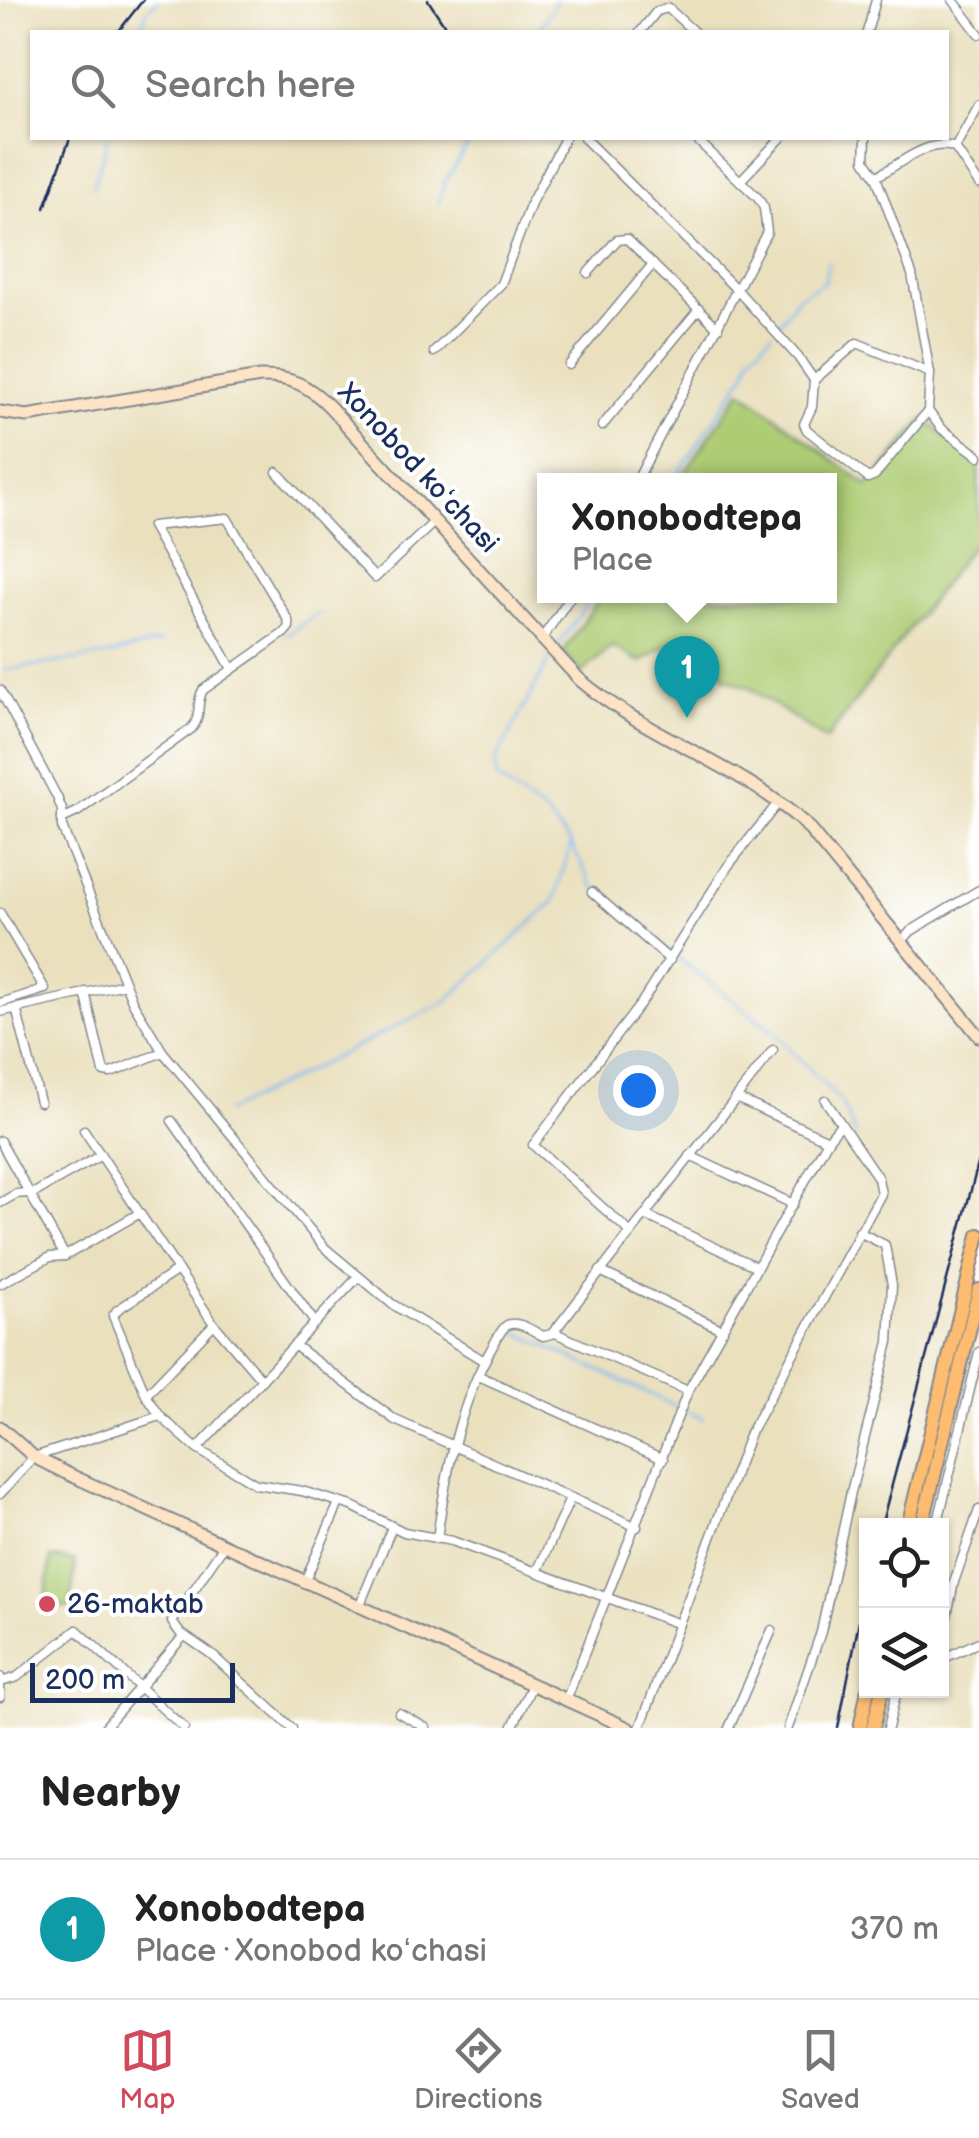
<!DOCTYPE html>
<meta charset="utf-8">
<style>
:root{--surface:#fff;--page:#f6f6f6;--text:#222;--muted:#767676;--line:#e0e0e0;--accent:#d1495b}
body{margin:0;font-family:"Balsamiq Sans",sans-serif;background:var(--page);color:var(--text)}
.controls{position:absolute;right:30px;bottom:30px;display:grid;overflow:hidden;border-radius:0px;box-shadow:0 2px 8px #0004}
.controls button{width:90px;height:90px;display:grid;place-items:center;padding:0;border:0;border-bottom:2px solid var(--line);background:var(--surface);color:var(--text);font:50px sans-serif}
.scale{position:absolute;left:30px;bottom:25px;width:205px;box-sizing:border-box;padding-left:10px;border:5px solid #1b2f5e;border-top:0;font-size:28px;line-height:35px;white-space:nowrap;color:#1b2f5e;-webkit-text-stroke:8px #fff;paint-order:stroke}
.you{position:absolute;left:638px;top:1090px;width:35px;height:35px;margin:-25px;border:8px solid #fff;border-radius:50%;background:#1a73e8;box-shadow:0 0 0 15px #1a73e833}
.badge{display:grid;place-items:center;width:65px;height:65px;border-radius:50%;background:var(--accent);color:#fff;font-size:32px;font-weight:700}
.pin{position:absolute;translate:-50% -82px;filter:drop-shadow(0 2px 5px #0008)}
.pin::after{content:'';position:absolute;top:52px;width:35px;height:30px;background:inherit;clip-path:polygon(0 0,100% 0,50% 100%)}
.popup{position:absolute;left:537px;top:473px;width:300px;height:130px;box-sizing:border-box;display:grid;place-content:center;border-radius:0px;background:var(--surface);filter:drop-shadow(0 2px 8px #0005);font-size:32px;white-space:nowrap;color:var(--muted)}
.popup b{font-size:38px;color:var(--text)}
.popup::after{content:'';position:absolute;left:50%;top:100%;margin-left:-20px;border:20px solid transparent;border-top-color:var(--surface)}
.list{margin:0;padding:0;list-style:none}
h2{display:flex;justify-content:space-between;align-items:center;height:130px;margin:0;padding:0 40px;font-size:42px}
h2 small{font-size:32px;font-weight:400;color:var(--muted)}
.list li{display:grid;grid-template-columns:65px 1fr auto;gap:30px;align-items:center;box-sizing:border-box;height:140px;padding:0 40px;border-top:2px solid var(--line)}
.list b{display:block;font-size:38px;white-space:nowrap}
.list p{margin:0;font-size:32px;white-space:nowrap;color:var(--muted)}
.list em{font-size:32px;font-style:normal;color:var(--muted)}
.icon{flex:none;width:55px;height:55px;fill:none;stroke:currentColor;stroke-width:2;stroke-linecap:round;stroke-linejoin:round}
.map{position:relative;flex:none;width:979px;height:1728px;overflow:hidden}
.search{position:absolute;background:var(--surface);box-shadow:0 2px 8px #0004;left:30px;right:30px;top:30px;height:110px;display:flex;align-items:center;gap:25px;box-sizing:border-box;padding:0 35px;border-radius:0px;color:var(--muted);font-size:38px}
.sheet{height:270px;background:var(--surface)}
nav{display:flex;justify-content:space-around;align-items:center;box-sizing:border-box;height:140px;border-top:2px solid var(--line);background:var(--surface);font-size:28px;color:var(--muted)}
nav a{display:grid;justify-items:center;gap:5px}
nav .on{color:var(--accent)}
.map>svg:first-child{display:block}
</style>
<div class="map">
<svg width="979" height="1728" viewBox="0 0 979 1728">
<rect width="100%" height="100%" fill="#fff"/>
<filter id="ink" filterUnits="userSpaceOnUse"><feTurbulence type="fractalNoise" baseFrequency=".01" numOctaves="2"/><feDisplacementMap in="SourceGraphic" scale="20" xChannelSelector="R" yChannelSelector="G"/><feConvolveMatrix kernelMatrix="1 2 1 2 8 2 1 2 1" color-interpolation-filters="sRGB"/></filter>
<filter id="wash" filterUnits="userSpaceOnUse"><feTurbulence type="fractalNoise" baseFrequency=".0048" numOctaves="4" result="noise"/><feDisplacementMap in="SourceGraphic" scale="40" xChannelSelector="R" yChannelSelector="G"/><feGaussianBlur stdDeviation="2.25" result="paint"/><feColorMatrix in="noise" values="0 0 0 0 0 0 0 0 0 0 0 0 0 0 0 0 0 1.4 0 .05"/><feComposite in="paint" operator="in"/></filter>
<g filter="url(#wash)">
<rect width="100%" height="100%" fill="#eae0bd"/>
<g fill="#adcc73" stroke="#647e68" stroke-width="2.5">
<path d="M741,390L868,486L924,419L979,462V536L826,740L747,686L725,678L717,660L683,635L641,662L612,646L582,673L563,652L601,596H830V480H680Z"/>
<path d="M51,1558L76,1561L70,1608L45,1605Z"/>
</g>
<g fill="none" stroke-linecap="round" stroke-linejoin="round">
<g stroke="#7fb9f0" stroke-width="2.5">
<path d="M140,32L147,10L158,0"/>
<path d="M537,32L557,0"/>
<path d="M93,187L108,138"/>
<path d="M439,203L444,183L472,138"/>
<path d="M777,327L797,297L825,282L828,263"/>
<path d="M674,480L747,371L751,356L772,333"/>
<path d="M286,635L319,613"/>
<path d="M557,647L593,596"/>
<path d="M4,670L109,655L160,642"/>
<path d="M571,844L593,886L644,932L773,1031L842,1103L855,1134"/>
<path d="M226,1112L445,1002L554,902L571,844L545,813L497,779L495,762L550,658"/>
<path d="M510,1329L703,1419"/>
</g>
</g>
</g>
<g filter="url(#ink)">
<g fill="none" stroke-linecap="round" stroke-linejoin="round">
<g stroke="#82888e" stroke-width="11">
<g id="street">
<path d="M953,0L979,34"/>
<path d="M640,32L657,11L668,8L694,32"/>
<path d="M867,32L876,0"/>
<path d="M584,138L738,291L798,357L814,380"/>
<path d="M866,138L865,160L876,177L912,274L930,373L928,411L942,429L979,456"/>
<path d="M955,148L979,105"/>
<path d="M955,148L979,184"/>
<path d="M876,177C898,165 930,137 955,148"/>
<path d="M740,181L781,138"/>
<path d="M588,273L617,240L627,239L718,328"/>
<path d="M434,352L501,284L532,201L565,138"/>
<path d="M569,365L653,264"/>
<path d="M928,411L875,475L868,478L807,430L804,424L812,407L814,380L857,343L930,373"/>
<path d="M602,426L699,309"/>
<path d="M277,472L375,578L434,522"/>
<path d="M637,480L767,232L764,208L758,198L695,138"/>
<path d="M541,640L571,596"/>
<path d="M0,690L57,797L62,810V827L133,1003L163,1052L325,1248L392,1304L484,1361"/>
<path d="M62,819L77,812L191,729C203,716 195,703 203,690L284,633L289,627L288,620L227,518L152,526L232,669"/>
<path d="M592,892L670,960"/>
<path d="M0,913L45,989L0,1003"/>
<path d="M902,941L911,931L979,890"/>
<path d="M85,992L104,1072L111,1073L163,1052"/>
<path d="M16,1008L40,1102"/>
<path d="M0,1012L125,984"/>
<path d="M736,1098L773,1050"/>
<path d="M172,1121L315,1323"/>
<path d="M84,1130L214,1324L262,1380"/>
<path d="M0,1141L65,1256"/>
<path d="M690,1156L793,1204"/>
<path d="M0,1203L16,1194L36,1192L101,1155"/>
<path d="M645,1215L757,1267"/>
<path d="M631,1233L533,1145L642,1002L728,866L778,803"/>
<path d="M600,1271L723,1330"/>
<path d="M0,1284L50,1257L65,1256L140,1213"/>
<path d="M553,1332L688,1391"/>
<path d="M294,1345L395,1420L637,1527"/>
<path d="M479,1376L663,1459"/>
<path d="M146,1395L214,1324"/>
<path d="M160,1416L146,1395L113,1316L117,1310L178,1270"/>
<path d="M197,1449L357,1278"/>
<path d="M0,1494L34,1457L160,1416L197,1449L256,1484L302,1491L352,1506L404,1532L452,1541L679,1624"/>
<path d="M937,1526L979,1352"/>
<path d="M437,1539C446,1472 459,1403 494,1344C497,1339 501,1329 507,1325C518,1320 533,1331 543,1336L552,1334L736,1098L828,1140"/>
<path d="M537,1572L570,1499"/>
<path d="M304,1583L339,1503"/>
<path d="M359,1607L392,1527"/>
<path d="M182,1634L211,1654L292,1728"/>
<path d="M942,1639L954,1582L979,1510"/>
<path d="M942,1659L979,1642"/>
<path d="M0,1677V1697"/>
<path d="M1,1682L17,1677L77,1630L184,1728"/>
<path d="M566,1700L688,1391L828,1140L841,1124"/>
<path d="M399,1713L426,1728"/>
<path d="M104,1728L183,1637L172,1622L224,1545"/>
<path d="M512,1728L532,1685"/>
<path d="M640,1728L750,1433L881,1194L878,1178L825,1100"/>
<path d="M729,1728L772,1630"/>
<path d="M788,1728L821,1632L851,1492L889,1342L892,1285L885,1245L859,1232"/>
<path d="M888,1728L897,1690"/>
</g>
</g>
<g stroke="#82888e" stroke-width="15">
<g id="secondary">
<path d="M0,412L27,416L260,377C290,376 308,385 329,406L579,679C646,737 739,764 805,824L979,1036"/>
<path d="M0,1427L34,1457L66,1473L628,1728"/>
</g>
</g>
<g stroke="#82888e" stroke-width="16">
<g id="primary">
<path d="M908,1526L979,1235"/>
<path d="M922,1526L979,1290"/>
<path d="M860,1728L868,1690"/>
<path d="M873,1728L882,1690"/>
</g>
</g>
<use href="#street" stroke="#fff" stroke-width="8"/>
<use href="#secondary" stroke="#fee4c6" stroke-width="11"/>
<use href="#primary" stroke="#fdbc70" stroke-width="12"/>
<g stroke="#1b2f5e" stroke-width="2.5">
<path d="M428,0L447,29"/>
<path d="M118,32L143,0"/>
<path d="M45,208L70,138"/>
<path d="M881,1526L979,1160"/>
<path d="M838,1728L866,1586"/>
</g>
</g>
</g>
<circle fill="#d1495b" stroke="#fff" stroke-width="4" cx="47" cy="1604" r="10"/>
<g text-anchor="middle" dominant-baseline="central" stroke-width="8" stroke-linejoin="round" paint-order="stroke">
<g font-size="28" fill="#1b2f5e" stroke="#fff">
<text transform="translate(418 468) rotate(47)">Xonobod koʻchasi</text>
</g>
<g font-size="28" fill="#1b2f5e" stroke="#fff" text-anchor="start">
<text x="67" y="1604">26-maktab</text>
</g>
</g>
</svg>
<div class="controls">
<button><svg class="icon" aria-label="locate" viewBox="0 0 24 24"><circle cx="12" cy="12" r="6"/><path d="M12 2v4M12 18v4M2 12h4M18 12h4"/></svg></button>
<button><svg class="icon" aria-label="layers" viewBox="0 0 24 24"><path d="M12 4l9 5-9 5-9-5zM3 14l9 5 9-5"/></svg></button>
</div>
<div class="scale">200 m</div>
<div class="you"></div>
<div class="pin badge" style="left:687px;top:718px;background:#0f9aa8">1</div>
<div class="popup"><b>Xonobodtepa</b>Place</div>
<div class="search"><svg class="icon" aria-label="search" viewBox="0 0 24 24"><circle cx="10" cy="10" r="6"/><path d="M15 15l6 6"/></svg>Search here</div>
</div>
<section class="sheet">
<h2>Nearby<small></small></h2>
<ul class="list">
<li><span class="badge" style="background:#0f9aa8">1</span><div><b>Xonobodtepa</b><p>Place · Xonobod koʻchasi</p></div><em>370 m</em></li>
</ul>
</section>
<nav>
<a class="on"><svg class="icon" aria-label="map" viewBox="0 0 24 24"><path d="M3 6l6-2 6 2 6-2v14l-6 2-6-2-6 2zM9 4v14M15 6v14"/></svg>Map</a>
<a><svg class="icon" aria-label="directions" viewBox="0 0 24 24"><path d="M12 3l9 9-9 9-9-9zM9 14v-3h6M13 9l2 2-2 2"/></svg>Directions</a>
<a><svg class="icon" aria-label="saved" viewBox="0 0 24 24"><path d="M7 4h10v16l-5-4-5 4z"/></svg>Saved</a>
</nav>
